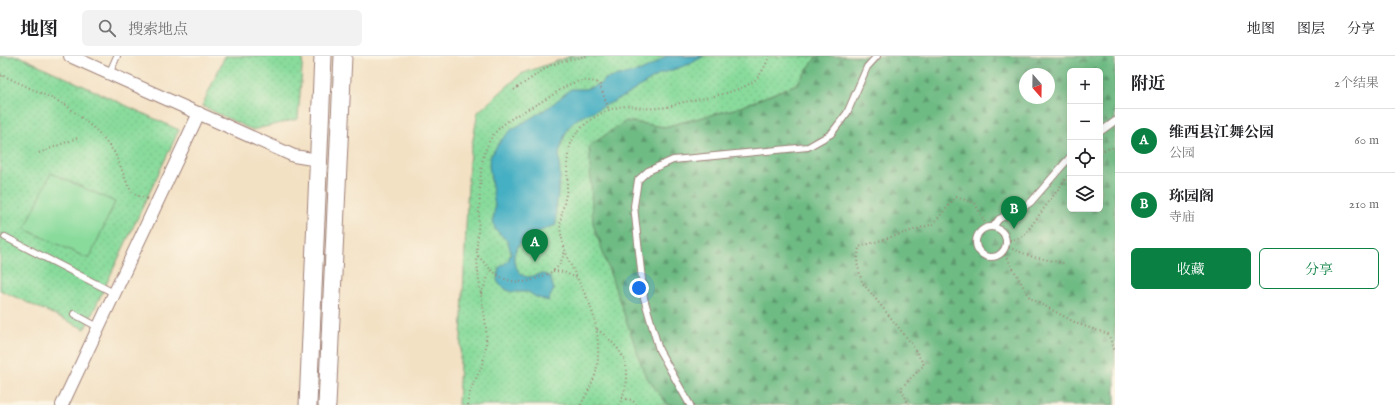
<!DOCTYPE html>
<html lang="zh">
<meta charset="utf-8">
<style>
:root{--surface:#fff;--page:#f2f2f2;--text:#202124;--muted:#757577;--line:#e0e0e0;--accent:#0b8043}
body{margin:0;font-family:"IM FELL English","Noto Serif SC",serif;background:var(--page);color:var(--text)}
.controls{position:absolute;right:12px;top:12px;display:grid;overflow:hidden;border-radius:6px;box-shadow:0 4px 16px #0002}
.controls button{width:36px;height:36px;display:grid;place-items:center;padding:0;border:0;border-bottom:1px solid var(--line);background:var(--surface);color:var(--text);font:20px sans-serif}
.compass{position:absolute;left:1019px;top:12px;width:36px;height:36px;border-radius:50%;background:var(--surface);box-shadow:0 4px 16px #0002;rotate:160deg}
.you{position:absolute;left:639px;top:232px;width:14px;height:14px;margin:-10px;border:3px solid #fff;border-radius:50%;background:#1a73e8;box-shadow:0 0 0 6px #1a73e833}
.badge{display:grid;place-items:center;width:26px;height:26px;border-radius:50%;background:var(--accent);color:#fff;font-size:13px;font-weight:700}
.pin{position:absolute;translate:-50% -33px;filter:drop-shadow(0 1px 2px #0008)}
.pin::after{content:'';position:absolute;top:21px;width:14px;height:12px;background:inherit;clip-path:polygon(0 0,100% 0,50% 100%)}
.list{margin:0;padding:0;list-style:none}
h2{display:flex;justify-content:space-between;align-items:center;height:52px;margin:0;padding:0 16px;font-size:17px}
h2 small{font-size:13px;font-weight:400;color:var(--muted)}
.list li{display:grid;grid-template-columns:26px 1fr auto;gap:12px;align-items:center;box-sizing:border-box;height:64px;padding:0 16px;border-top:1px solid var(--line)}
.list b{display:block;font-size:15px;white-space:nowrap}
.list p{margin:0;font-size:13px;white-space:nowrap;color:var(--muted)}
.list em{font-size:13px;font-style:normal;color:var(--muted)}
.actions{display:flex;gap:8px;padding:12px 16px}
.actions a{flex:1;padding:9px 0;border:1px solid var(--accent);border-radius:6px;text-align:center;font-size:14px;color:var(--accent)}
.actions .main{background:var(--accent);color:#fff}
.icon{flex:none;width:22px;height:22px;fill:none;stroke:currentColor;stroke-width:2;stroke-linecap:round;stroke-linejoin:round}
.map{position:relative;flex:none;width:1115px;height:349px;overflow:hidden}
header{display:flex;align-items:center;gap:24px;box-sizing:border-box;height:56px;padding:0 20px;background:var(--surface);border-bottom:1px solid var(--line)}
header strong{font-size:19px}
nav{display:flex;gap:22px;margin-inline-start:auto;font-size:14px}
.search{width:280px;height:36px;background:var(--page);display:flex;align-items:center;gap:10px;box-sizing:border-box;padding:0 14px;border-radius:6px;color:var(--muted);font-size:15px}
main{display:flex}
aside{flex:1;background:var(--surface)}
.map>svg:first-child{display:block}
</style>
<header>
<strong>地图</strong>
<div class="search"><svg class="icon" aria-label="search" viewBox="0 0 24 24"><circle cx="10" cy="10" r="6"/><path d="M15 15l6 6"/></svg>搜索地点</div>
<nav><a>地图</a><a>图层</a><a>分享</a></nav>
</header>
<main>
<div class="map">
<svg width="1115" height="349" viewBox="0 0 1115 349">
<defs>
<pattern id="grass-dots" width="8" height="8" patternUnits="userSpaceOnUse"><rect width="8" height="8" fill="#89db9c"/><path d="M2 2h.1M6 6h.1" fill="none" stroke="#78bc87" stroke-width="1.8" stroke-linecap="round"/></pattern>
<pattern id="forest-firs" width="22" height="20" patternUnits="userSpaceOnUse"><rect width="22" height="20" fill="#6ebb84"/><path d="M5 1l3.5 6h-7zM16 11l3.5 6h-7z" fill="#5c976c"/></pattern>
</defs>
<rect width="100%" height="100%" fill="#fcf5e5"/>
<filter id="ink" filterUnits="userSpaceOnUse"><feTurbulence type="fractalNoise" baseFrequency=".025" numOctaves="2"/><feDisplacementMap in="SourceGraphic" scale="8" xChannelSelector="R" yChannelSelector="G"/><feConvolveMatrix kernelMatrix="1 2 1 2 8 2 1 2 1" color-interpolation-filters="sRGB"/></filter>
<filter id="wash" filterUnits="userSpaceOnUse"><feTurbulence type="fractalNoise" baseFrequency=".012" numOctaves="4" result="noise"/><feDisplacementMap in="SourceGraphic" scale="16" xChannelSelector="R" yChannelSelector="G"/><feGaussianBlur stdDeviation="0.9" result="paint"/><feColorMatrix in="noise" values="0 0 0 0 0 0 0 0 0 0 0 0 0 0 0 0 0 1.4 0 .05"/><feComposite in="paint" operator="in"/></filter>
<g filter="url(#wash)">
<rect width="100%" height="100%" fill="#f3e1c4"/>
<g fill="url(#grass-dots)" stroke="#6a7d64">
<path d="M0,0H19L179,74L85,273L0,234Z"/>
<path d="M225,0H303L298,63L252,74L202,50Z"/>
<path d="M571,0H817L797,28L738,52L664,71L626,65L645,319L668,349H458L469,105L478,56L521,18Z"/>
</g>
<path fill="url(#forest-firs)" stroke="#5c6d58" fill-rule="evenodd" d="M817,0H1115V349H668L645,319L593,168L589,90L626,65L664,71L738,52L797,28ZM1070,15H1100V153H1070ZM1025,18H1049V42H1025Z"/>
<path fill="#89db9c" stroke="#6a7d64" d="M51,117L115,146L89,203L25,173Z"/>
<path fill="#45afc3" stroke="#486777" d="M666,0H704L690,8L660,18L625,40L577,63L568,72L563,84L559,98L560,122L556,153V169C541,175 512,183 514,205C515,211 519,216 524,220C531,223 535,218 542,218C545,218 548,220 550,221L554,233L548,245L536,241L528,236H512L507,234L499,228L497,224L499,212L508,205L511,197L508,186L495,173L493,164L495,151L489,110L490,101L501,84L511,74L549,51L571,33H585L592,31L600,28L605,23L641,15L653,9Z"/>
</g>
<g filter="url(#ink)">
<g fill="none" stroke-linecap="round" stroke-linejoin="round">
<g stroke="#9e8078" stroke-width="8">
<g id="lane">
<path d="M109,18L117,0"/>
<path d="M1100,76L1115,65"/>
<path d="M993,171L999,163L1024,151L1031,146L1070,101"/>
<circle cx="991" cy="186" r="15"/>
<path d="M5,181L114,237"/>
<path d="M74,258L98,271"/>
<path d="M690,349L659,294L644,242L634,150L638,124L648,115L673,104L808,91L831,78L847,57L867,11L877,0"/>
</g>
</g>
<g stroke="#9e8078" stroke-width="14">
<g id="street">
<path d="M70,0L294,100L318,104"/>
<path d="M62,349L199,57"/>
</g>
</g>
<g stroke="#9e8078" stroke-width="19">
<g id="secondary">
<path d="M308,349L323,0"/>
<path d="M327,349L343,0"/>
</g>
</g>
<g stroke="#9e8078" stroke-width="2" stroke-dasharray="1 3" stroke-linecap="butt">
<path d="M0,18L66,49L98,76L114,96L120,109L128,130L134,138L147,143"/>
<path d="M0,24L2,19"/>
<path d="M514,34L549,10L563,5L587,0"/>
<path d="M1100,95L1115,91"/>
<path d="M39,97L77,82"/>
<path d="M1006,185L1023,181L1070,117"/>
<path d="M1005,190L1033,201L1064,207"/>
<path d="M1003,195L1030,242L1078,268L1108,278L1115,295"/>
<path d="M478,200L491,214L481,238"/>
<path d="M491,214C507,228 525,229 543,220C549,218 555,214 559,209C562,205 563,200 565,195"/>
<path d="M553,215L564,216L576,222"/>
<path d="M597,273C627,296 635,314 619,349"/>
<path d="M622,342L632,344L637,349"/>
<path d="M468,349C468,335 475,325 481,312C483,305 486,296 486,289C488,269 482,250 480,231C478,219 477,207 477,195C477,182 479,168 479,155C481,132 478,105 490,84C501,65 523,56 541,46C562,35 572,19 599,27L609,54"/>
<path d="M581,349C586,338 593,327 596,316C601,293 597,263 587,242C576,219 566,204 561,178C558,162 566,146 567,130C568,112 565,97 574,81C584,65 606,52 625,50C630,49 637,52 643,52C650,53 659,52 667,51C673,50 678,47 684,46C706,42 731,38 751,27C760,22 766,9 769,0"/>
<path d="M909,349L901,332L924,309L911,287L862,226L857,207L859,191L933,168L956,141L975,147L985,167"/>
</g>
<use href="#lane" stroke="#fff" stroke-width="6"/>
<use href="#street" stroke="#fff" stroke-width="12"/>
<use href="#secondary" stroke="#fff" stroke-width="17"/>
</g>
</g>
</svg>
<div class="controls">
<button>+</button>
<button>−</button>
<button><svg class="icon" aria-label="locate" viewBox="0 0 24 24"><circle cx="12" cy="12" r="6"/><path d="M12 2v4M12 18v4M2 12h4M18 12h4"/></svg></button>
<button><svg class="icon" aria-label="layers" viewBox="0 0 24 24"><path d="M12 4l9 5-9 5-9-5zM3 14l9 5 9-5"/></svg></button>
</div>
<svg class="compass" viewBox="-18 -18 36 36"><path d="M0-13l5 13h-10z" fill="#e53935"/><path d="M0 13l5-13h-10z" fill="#757577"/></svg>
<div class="you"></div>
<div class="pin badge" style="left:535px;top:206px">A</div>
<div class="pin badge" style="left:1014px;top:173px">B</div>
</div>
<aside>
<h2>附近<small>2个结果</small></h2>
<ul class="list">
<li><span class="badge">A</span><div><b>维西县江舞公园</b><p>公园</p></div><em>60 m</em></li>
<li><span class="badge">B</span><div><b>珎园阁</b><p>寺庙</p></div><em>210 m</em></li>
</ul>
<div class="actions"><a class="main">收藏</a><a>分享</a></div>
</aside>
</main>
